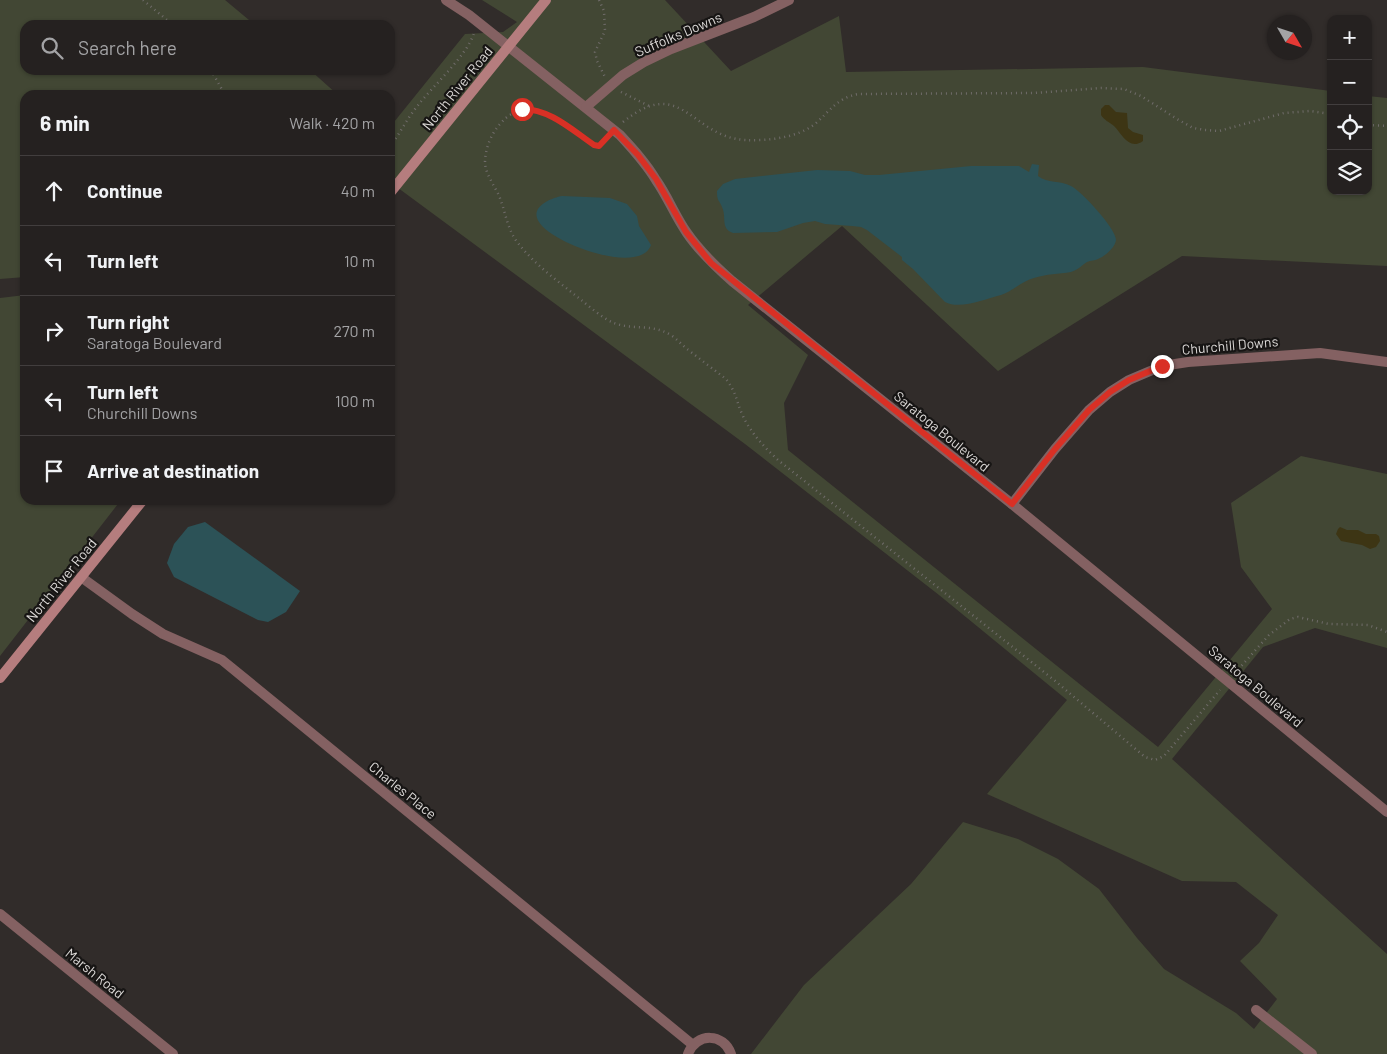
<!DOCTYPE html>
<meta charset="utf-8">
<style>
:root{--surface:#252120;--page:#312e2d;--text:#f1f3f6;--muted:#a3a3a5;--line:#423e3e}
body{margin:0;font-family:Barlow,sans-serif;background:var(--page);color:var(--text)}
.controls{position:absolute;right:15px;top:15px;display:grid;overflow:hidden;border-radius:10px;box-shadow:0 1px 4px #0004}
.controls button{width:45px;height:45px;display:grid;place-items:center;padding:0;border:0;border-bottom:1px solid var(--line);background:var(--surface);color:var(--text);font:25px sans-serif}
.compass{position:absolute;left:1267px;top:15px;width:45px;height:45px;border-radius:50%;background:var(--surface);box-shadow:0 1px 4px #0004;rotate:129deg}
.stop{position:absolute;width:15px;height:15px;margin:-11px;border:4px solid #d93025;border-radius:50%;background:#fff}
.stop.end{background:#d93025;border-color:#fff;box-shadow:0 1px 5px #0008}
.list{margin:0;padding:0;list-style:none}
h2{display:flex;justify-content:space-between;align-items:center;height:65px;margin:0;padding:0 20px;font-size:21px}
h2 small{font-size:16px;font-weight:400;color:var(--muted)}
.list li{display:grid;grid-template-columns:32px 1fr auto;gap:15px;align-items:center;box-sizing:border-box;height:70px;padding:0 20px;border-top:1px solid var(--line)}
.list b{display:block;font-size:19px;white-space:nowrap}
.list p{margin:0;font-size:16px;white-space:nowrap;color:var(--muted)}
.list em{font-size:16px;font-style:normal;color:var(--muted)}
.icon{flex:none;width:28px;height:28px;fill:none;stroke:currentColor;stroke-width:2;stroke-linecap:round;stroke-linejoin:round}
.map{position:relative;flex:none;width:1387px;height:1054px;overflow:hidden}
.search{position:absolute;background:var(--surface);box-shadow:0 1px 4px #0004;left:20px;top:20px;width:375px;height:55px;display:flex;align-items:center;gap:12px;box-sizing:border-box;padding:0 18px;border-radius:15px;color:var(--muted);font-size:19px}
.panel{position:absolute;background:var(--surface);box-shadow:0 1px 4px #0004;left:20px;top:90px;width:375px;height:415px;border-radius:15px}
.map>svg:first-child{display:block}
</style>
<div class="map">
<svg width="1387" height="1054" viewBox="0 0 1387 1054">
<rect width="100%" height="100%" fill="#312c2a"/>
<g fill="#424734">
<path d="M0,0H225L255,25H25V70H310L338,95H25V277L0,279Z"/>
<path d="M482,0H665L731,71L839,16L846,72L1143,67L1331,91V191H1368V96L1387,98V266L1182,256L998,371L842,226L748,305L808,355L784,403L788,450L1158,747L1272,609L1241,567L1231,503L1301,456L1387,474V648L1315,628L1263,647L1172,759L1387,954V1054H751L804,985L911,884L963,822L1018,839L1058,859L1099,889L1137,938L1164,969L1236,1013L1254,1029L1277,999L1240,961L1259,943L1278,915L1236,882L1182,881L987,794L1067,700L939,595L745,444L390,182V127L465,34L503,32L517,22Z"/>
<path d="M25,295V500H121L0,656V298Z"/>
</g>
<g fill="#3d3514">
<path d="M1105,105H1109L1116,112L1127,113L1128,128L1133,132L1143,135V141C1129,151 1122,134 1114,126C1109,122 1104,120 1101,115V109Z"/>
<path d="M1340,527L1347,530H1358L1366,534H1376L1379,536L1380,541L1376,547L1370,549L1362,545L1341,541L1336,534L1338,529Z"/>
</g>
<g fill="#2c5257">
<path d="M1032,164L1039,165L1038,176C1048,184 1060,180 1071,186C1081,191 1116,228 1116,240C1115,248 1105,256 1098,259C1095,261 1091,260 1087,262C1082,265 1078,270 1071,272C1059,274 1046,274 1034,278C1022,281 1010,293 1001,295C985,299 960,310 945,302L913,269L902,260V257L867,230L861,227L852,226L825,224L815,221L803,223L777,232L733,233C720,228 727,218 722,207C719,199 717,202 717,191L723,184L735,179L817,170L850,171L865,175H879L971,166H1019L1029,172Z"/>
<path d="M562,196L610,198L627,204L637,216L639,226L651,245C640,276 551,243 539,222C529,207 551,198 562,196Z"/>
<path d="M205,522L300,591L286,612L268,622L258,620L174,577L167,563L174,544L188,527Z"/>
</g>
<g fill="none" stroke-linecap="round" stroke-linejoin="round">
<g stroke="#706c6a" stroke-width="2.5" stroke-dasharray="1 4" stroke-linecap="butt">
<path d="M143,0L173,25"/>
<path d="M599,0L604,11L605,31L595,52L597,61L605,77"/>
<path d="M211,70L225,95"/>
<path d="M621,92L649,106"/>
<path d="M623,122C682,74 691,137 745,140C767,141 797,138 815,124C830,111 837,98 858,94L1034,93L1101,88L1124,89L1141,96L1177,119L1193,128L1205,130L1219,131L1284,113L1310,111L1331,114"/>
<path d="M1368,125L1387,126"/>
<path d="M607,138L599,145H594C566,125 530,89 500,124C491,134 485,149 485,163C486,177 497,188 501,201C506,215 508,231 518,243C535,265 559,282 580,299C590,307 602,318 614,323C632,330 652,324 669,334C676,338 681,344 687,349C700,359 713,369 726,379C736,392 736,400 742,414C750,432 764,447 778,460L1054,680L1145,757L1155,760L1164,756L1220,690"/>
<path d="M390,147C400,133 408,117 419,104C434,85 468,54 474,33"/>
<path d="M1235,673L1269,635L1290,619L1298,617L1329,624L1368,625L1387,632"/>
</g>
<g stroke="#846162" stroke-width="10">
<path d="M446,0L469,15L620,135C633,149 646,163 656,180C668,197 675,216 687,233C700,252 715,266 732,281L1012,504L1387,812"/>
<path d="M586,107L623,75L644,62L671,49L754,17L789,0"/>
<path d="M1012,504L1055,449L1089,410L1110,392L1129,380L1162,366L1188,362L1320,353L1387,362"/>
<path d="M81,577L132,614L163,634L222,660L693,1045"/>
<path d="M0,914L173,1054"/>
<path d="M1256,1010L1312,1054"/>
<path d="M688,1054C696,1032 724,1033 731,1054"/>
</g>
<g stroke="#b57d7e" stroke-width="10">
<path d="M390,193L546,0"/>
<path d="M0,678L143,500"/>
</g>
</g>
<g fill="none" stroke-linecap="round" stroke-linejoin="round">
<path stroke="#d93025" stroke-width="6" d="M522,109C550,109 572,130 594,145L599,146L614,130L638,155L656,179L686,232L711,263L1012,504L1055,449L1089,410L1110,392L1129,380L1162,366"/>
</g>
<g text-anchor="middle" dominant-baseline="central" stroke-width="4.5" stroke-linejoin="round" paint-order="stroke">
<g font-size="14" fill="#dcd9d7" stroke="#171514">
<text transform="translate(678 34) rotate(-23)">Suffolks Downs</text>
<text transform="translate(457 88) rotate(-51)">North River Road</text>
<text transform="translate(1230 345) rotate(-5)">Churchill Downs</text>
<text transform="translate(942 431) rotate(39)">Saratoga Boulevard</text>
<text transform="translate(61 580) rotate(-51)">North River Road</text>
<text transform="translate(1256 686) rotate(40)">Saratoga Boulevard</text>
<text transform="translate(403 790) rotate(39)">Charles Place</text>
<text transform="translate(95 973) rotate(39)">Marsh Road</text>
</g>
</g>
</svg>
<div class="controls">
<button>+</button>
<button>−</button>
<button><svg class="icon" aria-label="locate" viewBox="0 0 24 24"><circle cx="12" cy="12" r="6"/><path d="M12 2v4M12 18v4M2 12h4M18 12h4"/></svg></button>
<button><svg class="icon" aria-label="layers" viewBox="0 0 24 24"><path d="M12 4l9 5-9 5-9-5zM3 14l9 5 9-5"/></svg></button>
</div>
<svg class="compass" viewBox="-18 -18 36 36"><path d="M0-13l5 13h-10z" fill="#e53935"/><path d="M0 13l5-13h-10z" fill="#a3a3a5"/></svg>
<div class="stop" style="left:522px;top:109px"></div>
<div class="stop end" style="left:1162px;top:366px"></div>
<div class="search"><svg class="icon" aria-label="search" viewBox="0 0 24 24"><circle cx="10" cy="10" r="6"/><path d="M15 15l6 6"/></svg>Search here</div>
<section class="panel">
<h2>6 min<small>Walk · 420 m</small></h2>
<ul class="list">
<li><svg class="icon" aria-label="ahead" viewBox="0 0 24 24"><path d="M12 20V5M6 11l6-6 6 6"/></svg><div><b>Continue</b></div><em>40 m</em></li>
<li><svg class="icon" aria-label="left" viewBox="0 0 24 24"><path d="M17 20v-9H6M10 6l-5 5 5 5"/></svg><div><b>Turn left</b></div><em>10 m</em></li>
<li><svg class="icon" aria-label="right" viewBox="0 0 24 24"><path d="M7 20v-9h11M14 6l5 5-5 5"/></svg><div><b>Turn right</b><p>Saratoga Boulevard</p></div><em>270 m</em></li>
<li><svg class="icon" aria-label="left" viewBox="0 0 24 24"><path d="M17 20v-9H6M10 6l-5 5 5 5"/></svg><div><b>Turn left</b><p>Churchill Downs</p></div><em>100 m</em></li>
<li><svg class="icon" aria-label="arrive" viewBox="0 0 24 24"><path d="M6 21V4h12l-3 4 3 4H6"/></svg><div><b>Arrive at destination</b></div></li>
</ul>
</section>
</div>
